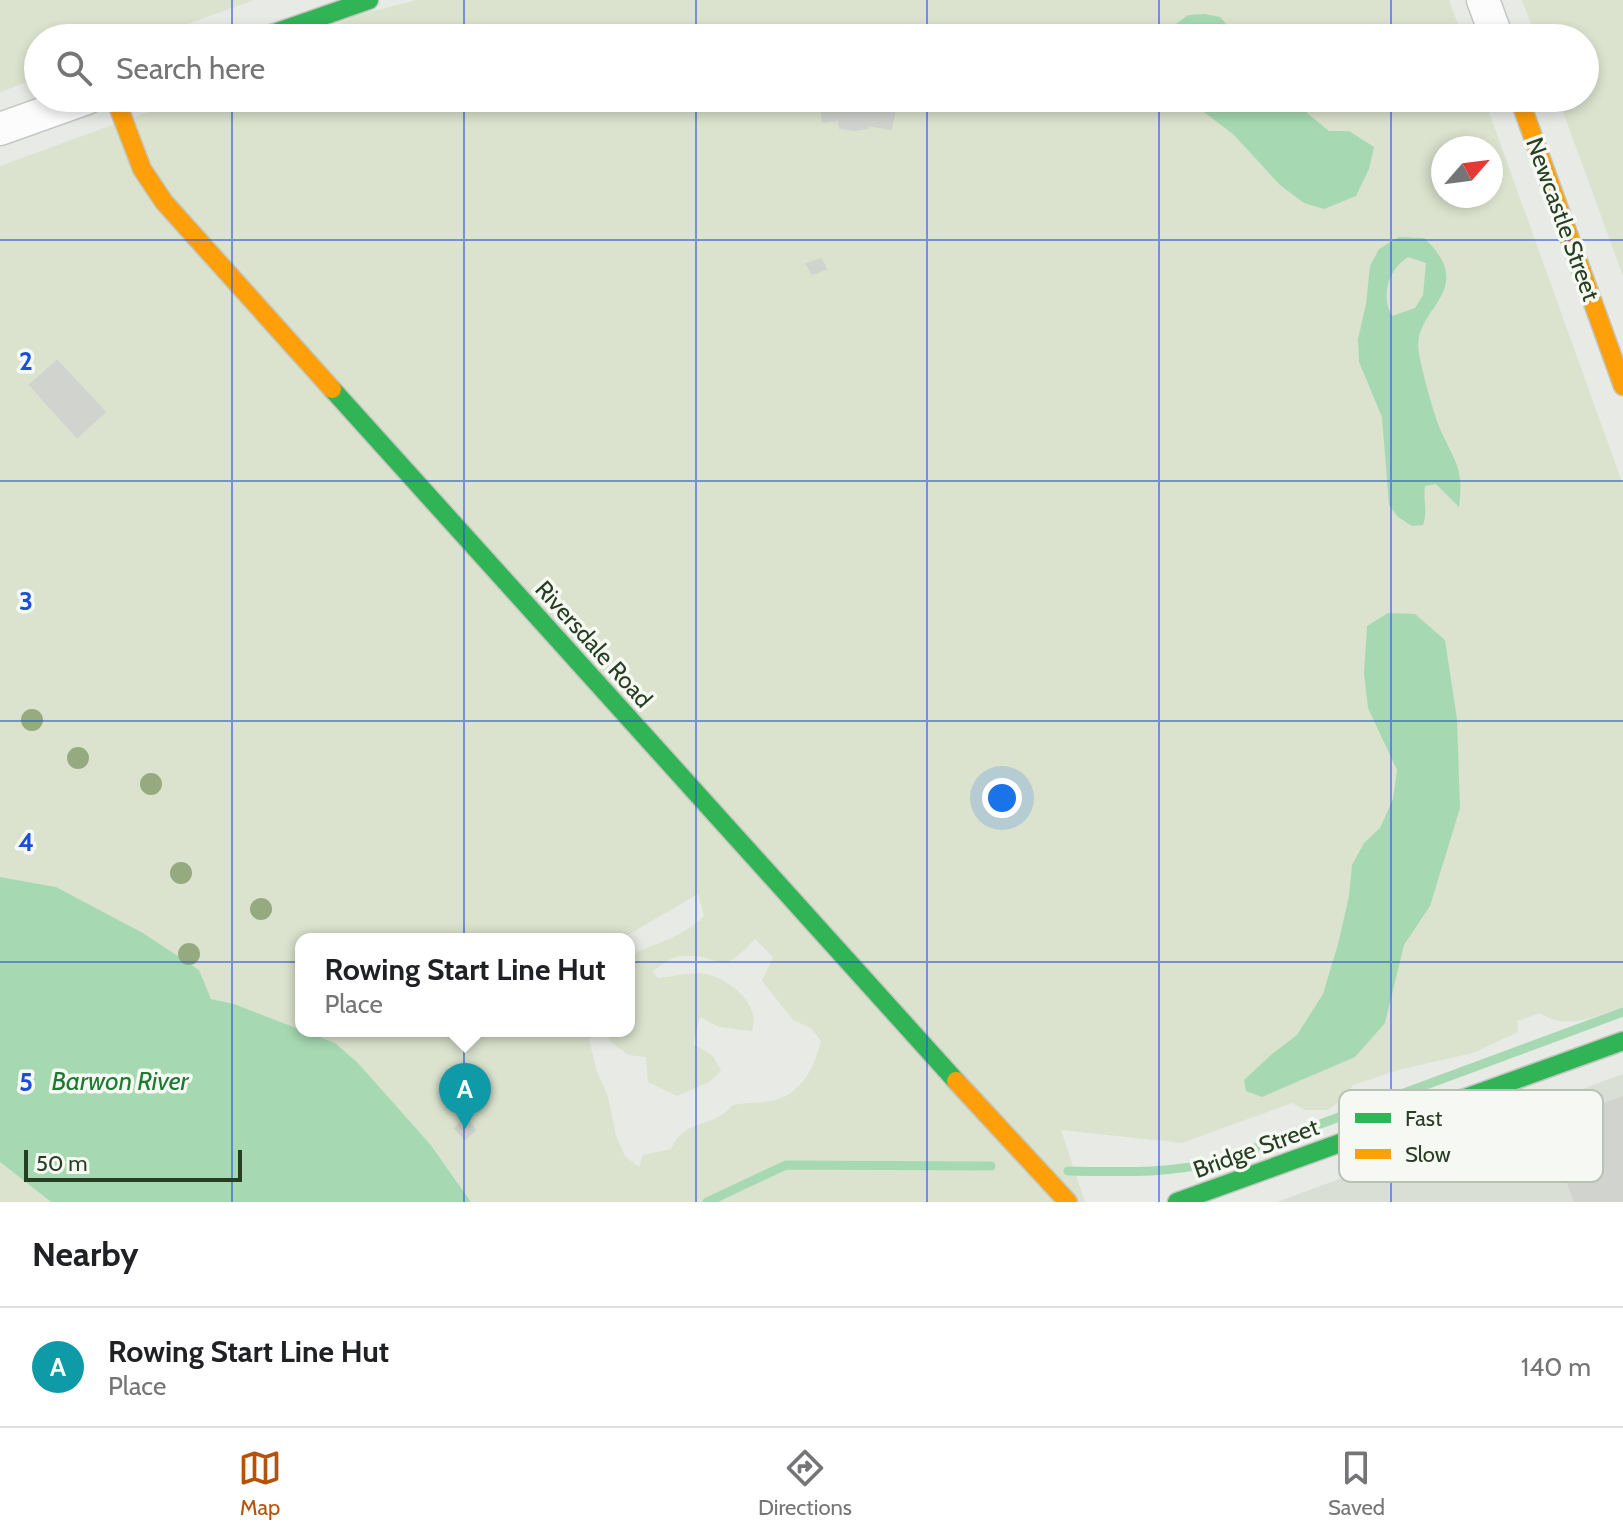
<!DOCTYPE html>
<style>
:root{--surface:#fff;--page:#f2f2f2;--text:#202124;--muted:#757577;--line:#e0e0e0;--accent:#b45309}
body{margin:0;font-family:Cabin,sans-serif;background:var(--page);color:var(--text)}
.compass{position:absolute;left:1431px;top:136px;width:72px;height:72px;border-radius:50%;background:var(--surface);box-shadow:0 4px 12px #0003;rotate:62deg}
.scale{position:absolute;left:24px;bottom:20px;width:218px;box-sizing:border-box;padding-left:8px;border:4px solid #273e22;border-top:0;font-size:22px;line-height:28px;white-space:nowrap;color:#273e22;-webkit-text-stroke:6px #f6f9f3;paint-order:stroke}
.you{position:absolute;left:1002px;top:798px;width:28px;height:28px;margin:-20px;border:6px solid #fff;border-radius:50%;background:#1a73e8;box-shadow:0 0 0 12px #1a73e833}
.badge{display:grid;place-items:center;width:52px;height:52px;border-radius:50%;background:var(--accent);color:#fff;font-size:26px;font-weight:700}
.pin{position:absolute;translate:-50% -66px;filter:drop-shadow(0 2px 4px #0008)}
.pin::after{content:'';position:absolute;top:42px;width:28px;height:24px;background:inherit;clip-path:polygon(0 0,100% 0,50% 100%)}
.popup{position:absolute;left:295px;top:933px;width:340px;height:104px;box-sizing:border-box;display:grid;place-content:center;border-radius:16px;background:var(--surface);filter:drop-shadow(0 2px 6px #0005);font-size:26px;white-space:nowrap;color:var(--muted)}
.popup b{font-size:30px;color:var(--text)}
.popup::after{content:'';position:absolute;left:50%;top:100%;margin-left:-16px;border:16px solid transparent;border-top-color:var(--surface)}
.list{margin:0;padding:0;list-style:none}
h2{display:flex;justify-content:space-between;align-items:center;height:104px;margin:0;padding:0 32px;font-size:34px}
h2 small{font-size:26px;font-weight:400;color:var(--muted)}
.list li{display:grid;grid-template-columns:52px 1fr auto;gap:24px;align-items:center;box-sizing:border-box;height:120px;padding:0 32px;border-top:2px solid var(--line)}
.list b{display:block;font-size:30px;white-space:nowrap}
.list p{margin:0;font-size:26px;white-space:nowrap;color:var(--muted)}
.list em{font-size:26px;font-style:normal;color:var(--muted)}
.icon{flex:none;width:44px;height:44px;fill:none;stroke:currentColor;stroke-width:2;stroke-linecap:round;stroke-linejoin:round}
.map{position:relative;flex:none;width:1623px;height:1202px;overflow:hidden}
.search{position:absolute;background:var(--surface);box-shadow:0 4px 12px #0003;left:24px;right:24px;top:24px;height:88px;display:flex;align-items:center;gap:20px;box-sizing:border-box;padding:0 28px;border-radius:44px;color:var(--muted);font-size:30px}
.sheet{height:224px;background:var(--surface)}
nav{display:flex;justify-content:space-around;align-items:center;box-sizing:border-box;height:112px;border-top:2px solid var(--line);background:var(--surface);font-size:22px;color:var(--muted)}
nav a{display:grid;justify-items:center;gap:4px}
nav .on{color:var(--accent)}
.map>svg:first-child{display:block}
</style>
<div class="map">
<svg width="1623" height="1202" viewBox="0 0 1623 1202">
<rect width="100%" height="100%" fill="#e7eae5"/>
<path fill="#d9dfd5" d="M1623,1074V1202H1277Z"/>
<g fill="#dbe3ce" fill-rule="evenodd">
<path d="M0,0H254L149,38H38V78L0,92Z"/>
<path d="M417,0H1449L1463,38H309L355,16Z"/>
<path d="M1522,0H1623V276L1558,98H1585V38H1536Z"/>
<path d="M162,98H1484L1623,485V1007C1596,1016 1565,1031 1540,1013L1517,1021L1518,1032L1473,1053L1402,1069L1353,1085L1345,1097L1328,1110H1305L1292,1103L1182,1143L1061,1130L1085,1202H471L430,1144L358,1063L335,1043L304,1031H587L597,1072L608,1097L616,1136L625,1156L639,1167L643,1155L671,1149C686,1116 712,1130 733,1105C747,1102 759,1103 771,1101C802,1095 814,1068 821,1041L811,1028L793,1020L762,981L773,957L755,939C714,983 726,952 681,956C671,957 661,966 652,971L658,978C673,977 696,970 710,975C732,982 761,1005 752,1031L719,1027L700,1017L693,1044L713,1056L721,1071L709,1082L677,1096L648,1082L646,1057L628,1055L610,1041L609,1031H629V957C654,942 683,938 704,916L698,894L621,939H301V1030L234,1004L210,999L199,970L143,933L56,887L0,877V166L156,109ZM1443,148H1491V196H1443Z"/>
<path d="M0,1162L51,1202H0Z"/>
</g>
<g fill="#a6d9b1" fill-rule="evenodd">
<path d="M1205,14L1220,17L1239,38H1207L1201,35L1157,38L1188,15Z"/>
<path d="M1185,98H1296L1307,113L1329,131H1349L1374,147L1369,169L1356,196L1324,209L1304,203L1280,185L1233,134Z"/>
<path d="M1399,237L1424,238C1481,292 1410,308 1419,353C1422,371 1434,416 1441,431C1456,464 1464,469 1459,507L1436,484L1425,486C1423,500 1428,511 1423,525L1412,526L1398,517L1389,505L1382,417L1359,362L1358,339L1366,304L1370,266L1379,249ZM1408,257L1426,263L1423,295L1415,308L1392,316C1380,295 1389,269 1408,257Z"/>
<path d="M1388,613L1415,614L1445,640L1457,719L1460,808L1430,906L1404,945L1385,1023L1355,1057L1262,1097L1246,1091L1244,1080L1272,1054L1297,1035L1323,994L1338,944L1349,896L1352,865L1364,843L1380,828L1393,799L1397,770L1368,708L1364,673L1367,626Z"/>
<path d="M0,877L56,887L143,933L199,970L211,999L234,1004L335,1043L358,1063L430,1144L471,1202H51L0,1162Z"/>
</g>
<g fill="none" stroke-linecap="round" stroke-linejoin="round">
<g stroke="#a6d9b1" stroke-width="9">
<path d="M1068,1171C1121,1172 1172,1174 1223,1160L1623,1012"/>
<path d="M707,1202L786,1165L991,1166"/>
</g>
</g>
<g fill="#d0d3ce" stroke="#d0d3ce" stroke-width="2">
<path d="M820,98H897L891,129L867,125L868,128L855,130L840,128L839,120L823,122Z"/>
<path d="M821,259L826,269L812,274L807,264Z"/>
<path d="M57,361L105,412L77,437L30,385Z"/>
<path d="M1623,1097V1202H1575L1546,1125Z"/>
<path d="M466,1119L475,1130L465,1139L455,1128Z"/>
</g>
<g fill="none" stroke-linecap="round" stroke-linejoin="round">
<g stroke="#c4c7c2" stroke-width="35">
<g id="street">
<path d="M1483,0L1497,38"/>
<path d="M0,129L87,98"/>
</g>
</g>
<g stroke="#c2c6be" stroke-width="21">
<g id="fast">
<path d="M260,38L369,0"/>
<path d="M332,389L956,1081"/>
<path d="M1177,1202L1623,1041"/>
</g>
</g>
<g stroke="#c2c6be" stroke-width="21">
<g id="slow">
<path d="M115,98L142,169L164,202L332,389"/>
<path d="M1519,98L1623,386"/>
<path d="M956,1081L1068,1202"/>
</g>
</g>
<use href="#street" stroke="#fbfcfb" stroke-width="32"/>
<use href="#fast" stroke="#30b455" stroke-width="18"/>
<use href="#slow" stroke="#ff9f0a" stroke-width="18"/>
</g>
<g fill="#96aa7f">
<circle cx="32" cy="720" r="11"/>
<circle cx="78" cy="758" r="11"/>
<circle cx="151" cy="784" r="11"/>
<circle cx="181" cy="873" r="11"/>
<circle cx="261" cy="909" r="11"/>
<circle cx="189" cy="954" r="11"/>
</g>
<path fill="none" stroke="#1d4ed8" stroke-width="2" stroke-opacity="0.55" d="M232,0V38M464,0V38M696,0V38M927,0V38M1159,0V38M1391,0V38M232,98V1202M464,98V1202M696,98V1202M927,98V1202M1159,98V1202M1391,98V1202M0,240H1623M0,481H1623M0,721H1623M0,962H1623"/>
<g text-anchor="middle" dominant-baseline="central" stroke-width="7" stroke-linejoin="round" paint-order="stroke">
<g font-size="24" fill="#273e22" stroke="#f6f9f3">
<text transform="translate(1563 219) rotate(70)">Newcastle Street</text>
<text transform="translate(594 644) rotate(48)">Riversdale Road</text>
<text transform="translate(1256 1148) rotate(-20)">Bridge Street</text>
</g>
<g font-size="26" font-style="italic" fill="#1c7a32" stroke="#f6f9f3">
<text x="120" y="1081">Barwon River</text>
</g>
</g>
<rect x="1339" y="1090" width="264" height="92" rx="12" fill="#f6f9f3" stroke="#b8c1b4" stroke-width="2"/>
<rect x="1355" y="1113" width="36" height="10" fill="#30b455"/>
<rect x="1355" y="1149" width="36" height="10" fill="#ff9f0a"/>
<g font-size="22" fill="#273e22">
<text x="1405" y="1126">Fast</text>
<text x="1405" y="1162">Slow</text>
</g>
<g font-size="26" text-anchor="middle" font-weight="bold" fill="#1d4ed8" stroke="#f6f9f3" stroke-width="7" stroke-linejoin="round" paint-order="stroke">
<text x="26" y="370">2</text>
<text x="26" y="610">3</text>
<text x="26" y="851">4</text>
<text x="26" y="1091">5</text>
</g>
</svg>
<svg class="compass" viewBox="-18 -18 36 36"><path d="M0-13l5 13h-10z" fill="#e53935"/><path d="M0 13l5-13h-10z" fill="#757577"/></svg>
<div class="scale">50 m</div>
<div class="you"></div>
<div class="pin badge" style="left:465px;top:1129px;background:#0f9aa8">A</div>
<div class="popup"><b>Rowing Start Line Hut</b>Place</div>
<div class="search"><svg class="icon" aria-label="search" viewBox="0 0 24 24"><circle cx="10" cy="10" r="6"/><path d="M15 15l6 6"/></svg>Search here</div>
</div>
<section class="sheet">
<h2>Nearby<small></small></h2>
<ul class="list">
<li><span class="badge" style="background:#0f9aa8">A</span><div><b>Rowing Start Line Hut</b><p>Place</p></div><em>140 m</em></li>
</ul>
</section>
<nav>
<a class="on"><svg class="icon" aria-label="map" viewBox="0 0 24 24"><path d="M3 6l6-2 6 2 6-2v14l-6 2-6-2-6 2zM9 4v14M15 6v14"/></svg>Map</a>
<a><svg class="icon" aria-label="directions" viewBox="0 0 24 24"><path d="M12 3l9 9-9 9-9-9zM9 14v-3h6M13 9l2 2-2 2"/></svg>Directions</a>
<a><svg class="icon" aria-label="saved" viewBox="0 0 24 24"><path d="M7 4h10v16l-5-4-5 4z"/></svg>Saved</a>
</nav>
